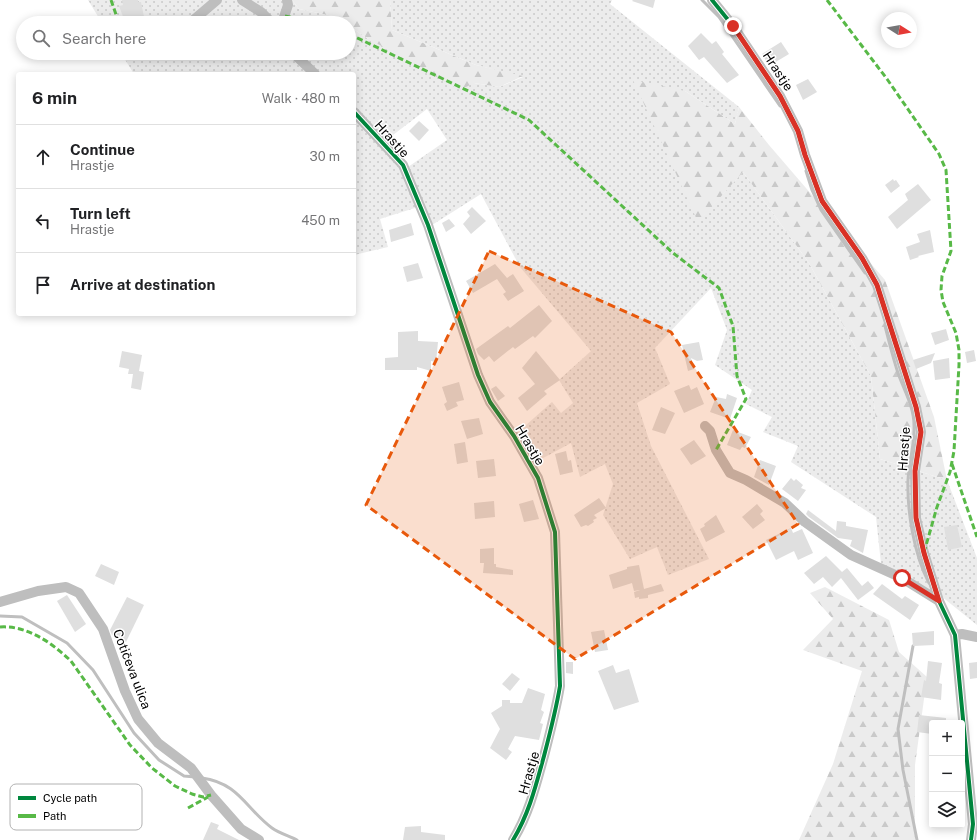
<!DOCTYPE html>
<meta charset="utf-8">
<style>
:root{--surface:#fff;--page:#f2f2f2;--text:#202124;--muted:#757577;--line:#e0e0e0}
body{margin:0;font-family:"Public Sans",sans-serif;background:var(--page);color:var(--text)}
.controls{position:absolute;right:12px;bottom:12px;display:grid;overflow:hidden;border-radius:4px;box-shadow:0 2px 10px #0003}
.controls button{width:36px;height:36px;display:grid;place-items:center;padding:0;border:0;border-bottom:1px solid var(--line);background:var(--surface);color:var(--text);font:20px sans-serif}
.compass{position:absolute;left:881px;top:12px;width:36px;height:36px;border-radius:50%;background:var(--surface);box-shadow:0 2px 10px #0003;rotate:101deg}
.stop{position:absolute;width:12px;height:12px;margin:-9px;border:3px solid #d93025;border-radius:50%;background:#fff}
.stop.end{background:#d93025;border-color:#fff;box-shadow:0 1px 4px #0008}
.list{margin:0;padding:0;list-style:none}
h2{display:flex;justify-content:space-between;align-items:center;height:52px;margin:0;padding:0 16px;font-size:17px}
h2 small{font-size:13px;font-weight:400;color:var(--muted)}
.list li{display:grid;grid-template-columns:26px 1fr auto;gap:12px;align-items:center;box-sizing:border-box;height:64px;padding:0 16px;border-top:1px solid var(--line)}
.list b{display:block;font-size:15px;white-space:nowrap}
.list p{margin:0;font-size:13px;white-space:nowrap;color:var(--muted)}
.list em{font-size:13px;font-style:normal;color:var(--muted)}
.icon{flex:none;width:22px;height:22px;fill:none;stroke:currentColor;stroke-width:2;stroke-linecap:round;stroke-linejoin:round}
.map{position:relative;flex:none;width:977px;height:840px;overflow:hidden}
.search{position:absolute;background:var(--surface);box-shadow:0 2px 10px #0003;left:16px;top:16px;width:340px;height:44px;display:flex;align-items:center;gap:10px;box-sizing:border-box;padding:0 14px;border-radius:22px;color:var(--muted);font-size:15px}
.panel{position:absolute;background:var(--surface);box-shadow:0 2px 10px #0003;left:16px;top:72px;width:340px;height:244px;border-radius:4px}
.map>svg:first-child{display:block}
</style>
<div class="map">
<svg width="977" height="840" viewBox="0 0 977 840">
<defs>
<pattern id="green-dots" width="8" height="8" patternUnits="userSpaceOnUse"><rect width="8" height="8" fill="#ececec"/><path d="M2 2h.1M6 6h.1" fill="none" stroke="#c9c9c9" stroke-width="1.8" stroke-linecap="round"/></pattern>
<pattern id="forest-firs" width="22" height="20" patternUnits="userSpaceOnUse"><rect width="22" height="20" fill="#ececec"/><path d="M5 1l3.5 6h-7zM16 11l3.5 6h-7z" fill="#c9c9c9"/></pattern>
</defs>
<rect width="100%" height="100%" fill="#fff"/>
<g fill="url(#green-dots)">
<path d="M88,0H292L299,9L333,16L344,23H102Z"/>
<path d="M390,0H612L610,4L739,107L735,124L685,91L698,221L743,172L809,263L871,376L880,459L947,480L977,558V625L941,596L881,564L876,517L791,462L798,446L763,432L772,417L746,404L752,390L715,365L727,330L711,288L655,348L670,384L637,403L651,446L709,559L668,575L657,547L630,559L603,515L613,484L605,464L580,477L571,443L534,463L516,434L552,402L561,413L573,403L559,380L591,351L520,267L481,194L432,225L408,167L447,140L427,109L380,145L400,166L418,207L380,219L388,247L354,255V74H134L121,53H349V26L367,38L474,83L499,87L523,77L476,65L392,30Z"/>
</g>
<g fill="url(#forest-firs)">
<path d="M292,0H390L392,30L476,65L523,76L499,87L474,83L460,90L367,38L349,26V23H344L333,16L299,9Z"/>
<path d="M633,80L685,91L735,124L739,107L769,145L885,280L934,417L947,480L880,459L871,376L809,263L743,172L698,222Z"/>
<path d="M825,587L889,620L899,652L927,677L915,765V840H799L833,764L862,671L803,650L833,619L810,593Z"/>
</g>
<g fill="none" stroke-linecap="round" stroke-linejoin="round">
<g stroke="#bfbfbf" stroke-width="3">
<path d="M702,0L719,17L780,106"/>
<path d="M806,171L812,190L821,210L865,273"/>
<path d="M885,326C889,342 893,358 898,373C904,390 914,407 914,425C915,443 909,462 908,480C907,512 914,554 929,583"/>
<path d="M0,616L22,617L67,643L93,670L134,733L159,760L184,776L195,777"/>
<path d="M913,646L898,729L903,770L917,840"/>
<path d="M202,778C239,783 246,809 272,828C279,833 289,836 297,840"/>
</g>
</g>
<g fill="#dfdfdf">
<path d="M122,0H138V2H141L144,17L125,22L119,6L123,5Z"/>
<path d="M633,0H655L653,8L632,1Z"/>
<path d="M701,33L712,44L716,41L724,52L722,54L739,75L727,83L704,57L699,60L688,46Z"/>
<path d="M781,42L789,54L769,66L762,54Z"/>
<path d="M808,79L817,92L803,100L796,85Z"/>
<path d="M419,121L429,130L419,141L409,131Z"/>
<path d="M893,179L894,181L896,180L900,186L891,193L885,185Z"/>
<path d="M918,184L931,200L897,229L888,217L908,200L905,194Z"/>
<path d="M472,207L486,221L471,234L463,224L470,216L467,212Z"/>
<path d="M449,219L455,226L446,232L442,223Z"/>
<path d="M411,223L414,235L391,242L389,230Z"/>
<path d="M930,230L934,252L918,256L919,257L910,260L906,247L920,242L917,234Z"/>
<path d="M418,263L423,278L407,282L403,267Z"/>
<path d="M495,264L507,278L513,274L524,291L508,301L503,294L506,292L497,279L473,293L466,281Z"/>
<path d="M539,305L552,321L535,338L533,336L515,349L513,347L494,362L489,356L484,360L478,354L476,349L508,326L510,328Z"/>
<path d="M946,329L949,340L935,345L931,333Z"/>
<path d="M418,331V341L438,342L436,362L431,361V371L417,367V370H385V358L398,357V332Z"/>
<path d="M699,342L703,360L697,361L691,358L694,369L688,371L682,345Z"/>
<path d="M974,350L976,361L967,363L965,352Z"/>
<path d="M122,351L142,355L139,371L144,372L141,390L131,388L133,374H128L129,369L119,367Z"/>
<path d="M536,351L560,380L544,391L547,394L527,411L518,398L535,384L522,368Z"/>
<path d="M935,353L931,363L916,369L913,360Z"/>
<path d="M949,358L950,378L935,380L933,361Z"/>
<path d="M459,382L464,400L456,402L458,406L447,411L444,404L447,402L442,387Z"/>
<path d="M689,385L691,390L697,387L704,404L684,413L674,391Z"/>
<path d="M496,386L505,396L498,401L491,389Z"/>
<path d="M727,394L737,398L730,419L710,412L716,397L726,399Z"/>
<path d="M661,407L675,413L665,434L652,430Z"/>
<path d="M479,418L483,434L467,439L461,421Z"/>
<path d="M733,430L751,437L745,448L742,447L740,450L727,445Z"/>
<path d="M694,440L706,456L691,465L680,449Z"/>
<path d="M465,442L468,462L457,464L454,444Z"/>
<path d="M566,451L568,461L571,460L573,472L560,475L555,454Z"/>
<path d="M494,459L496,476L478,478L476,461Z"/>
<path d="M760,460L776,466L769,485L754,477Z"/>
<path d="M791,478L794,481L796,479L803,485L801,488L806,490L798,501L782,489Z"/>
<path d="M599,498L606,508L594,515L597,518L593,520L594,522L588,526L586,525L581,527L574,515Z"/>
<path d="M533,500L539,519L524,522L519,504Z"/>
<path d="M494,501L495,517L475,519L474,503Z"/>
<path d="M757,504L763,511L760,514L765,520L753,529L742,517Z"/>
<path d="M808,510L836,531L837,521L846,522V526L868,530L863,553L850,546L852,540L838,538L809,517L806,514Z"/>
<path d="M716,515L725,532L706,542L700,529L705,526L704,524Z"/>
<path d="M957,525L962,547L948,550L944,527Z"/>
<path d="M791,528L793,533L802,529L813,553L798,560L794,551L776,560L766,540Z"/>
<path d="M494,548V564H496V567L513,570V575L483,573L484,563H480V549Z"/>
<path d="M826,556L842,572L847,568L862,586L868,581L874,588L858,600L841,578L832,587L823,577L814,584L804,573Z"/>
<path d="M101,564L119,572L114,585L95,576Z"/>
<path d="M639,565L644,589L661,584L664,591L648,595V598L639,599V597L635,598L634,592L640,590L634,591L632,583L613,589L609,575L627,569V567Z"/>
<path d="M882,584L902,599L905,596L919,605L910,620L873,594Z"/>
<path d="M67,595L86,624L75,632L57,601Z"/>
<path d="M127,597L144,605L126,642L112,635L110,630Z"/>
<path d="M604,630L608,650L595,652L591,632Z"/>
<path d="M934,631V645L913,646L912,633Z"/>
<path d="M928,661L942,663L939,683L942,684L941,700L921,697L924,680L926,681Z"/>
<path d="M566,662H573V674L566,673Z"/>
<path d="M977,662V678L970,679L969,663Z"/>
<path d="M613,665L616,673L629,669L639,702L614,710L598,671Z"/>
<path d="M512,673L520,679L510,691L502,684Z"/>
<path d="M528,688L545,694L541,710L544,712L540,723L543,724L539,740L515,736L508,749L512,752L506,760L490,748L500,729L491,713L502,706V700H510V703H522Z"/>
<path d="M919,715L946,718V723H932V734L917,732Z"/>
<path d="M211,822L219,825L217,829L239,840H203Z"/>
<path d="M421,826V832L445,835V840H403L405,827Z"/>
</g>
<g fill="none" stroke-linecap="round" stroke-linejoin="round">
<g stroke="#bebebe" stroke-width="10">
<path d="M242,0L261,12L272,23"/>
<path d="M712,0L733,26L780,96L798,131L805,155L822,201L862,258L877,285L916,407L921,432L915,471L916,518L924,553L939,601L955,635L973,824L971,840"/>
<path d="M190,23L217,0"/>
<path d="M282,23L288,5L287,0"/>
<path d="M293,53L315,74"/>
<path d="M354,112L403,165L428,225L478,375L490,402L514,436L538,478L555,532L560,686C556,710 550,733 544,756C536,785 529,814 513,840"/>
<path d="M705,426L710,431L716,450L730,473L746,480L785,503L805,522L851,555L902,578L939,601"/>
<path d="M0,602L38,591L66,587L79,593L103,629L125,691L138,719L158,743L191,768L211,795L241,829L259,840"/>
<path d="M955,635L962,634L977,637"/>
</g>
<g stroke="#58b947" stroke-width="3" stroke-dasharray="6 3" stroke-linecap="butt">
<path d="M111,0L119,23"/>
<path d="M827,0L887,79L939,154L946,170L951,251L942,276L941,290L943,302L956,333L959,350V365L954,451L950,472L937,507L925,549"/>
<path d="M285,16L318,23"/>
<path d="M349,34L529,120L673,253L719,288L733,326L737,376L746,399L716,450"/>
<path d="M952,464L977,537"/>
<path d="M0,627C27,625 52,643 71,661L130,745L152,768L175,786L192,794L203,797L211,795"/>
<path d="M188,808L208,797"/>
</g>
<g stroke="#fff" stroke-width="6">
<g id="cycleway">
<path d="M712,0L733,26L780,96L798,131L805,155L822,201L862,258L877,285L916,407L921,432L915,471L916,518L924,553L939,601L955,635L973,824L971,840"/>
<path d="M354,112L403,165L428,225L478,375L490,402L514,436L538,478L555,532L560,686C556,710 550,733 544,756C536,785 529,814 513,840"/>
</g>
</g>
<use href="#cycleway" stroke="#00873e" stroke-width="4"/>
</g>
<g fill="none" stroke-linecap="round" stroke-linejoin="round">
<path stroke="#d93025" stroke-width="5" d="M733,26L780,96L798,131L805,155L822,201L862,258L877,285L916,407L921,432L915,471L916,518L924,553L939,601L902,578"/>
</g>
<path fill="#e8590c" fill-opacity="0.2" stroke="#e8590c" stroke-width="3" stroke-dasharray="8 5" stroke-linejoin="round" d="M489,251L671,332L798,524L575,659L366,505Z"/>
<g text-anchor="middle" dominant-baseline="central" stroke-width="3" stroke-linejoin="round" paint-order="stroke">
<g font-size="13" fill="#000" stroke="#fff">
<text transform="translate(778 71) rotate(57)">Hrastje</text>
<text transform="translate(392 139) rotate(48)">Hrastje</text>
<text transform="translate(530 445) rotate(59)">Hrastje</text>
<text transform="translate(904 449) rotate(-86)">Hrastje</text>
<text transform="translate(132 669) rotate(69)">Cotičeva ulica</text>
<text transform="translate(529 773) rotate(-74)">Hrastje</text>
</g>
</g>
<rect x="10" y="784" width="132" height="46" rx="6" fill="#fff" stroke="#b2b2b2" stroke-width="1"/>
<rect x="18" y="796" width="18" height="4" fill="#00873e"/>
<rect x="18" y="814" width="18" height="4" fill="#58b947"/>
<g font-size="11" fill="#000">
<text x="43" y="802">Cycle path</text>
<text x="43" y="820">Path</text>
</g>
</svg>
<div class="controls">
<button>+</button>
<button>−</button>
<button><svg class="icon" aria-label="layers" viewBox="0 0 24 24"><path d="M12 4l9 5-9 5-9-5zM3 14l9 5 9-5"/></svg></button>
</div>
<svg class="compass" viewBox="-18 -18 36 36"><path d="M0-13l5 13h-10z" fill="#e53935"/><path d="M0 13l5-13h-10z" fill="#757577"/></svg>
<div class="stop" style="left:902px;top:578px"></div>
<div class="stop end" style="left:733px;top:26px"></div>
<div class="search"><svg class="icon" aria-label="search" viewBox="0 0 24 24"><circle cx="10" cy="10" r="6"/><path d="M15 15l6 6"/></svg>Search here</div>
<section class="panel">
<h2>6 min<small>Walk · 480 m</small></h2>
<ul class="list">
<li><svg class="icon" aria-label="ahead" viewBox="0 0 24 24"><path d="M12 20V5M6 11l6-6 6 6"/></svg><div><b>Continue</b><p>Hrastje</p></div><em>30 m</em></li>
<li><svg class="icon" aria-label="left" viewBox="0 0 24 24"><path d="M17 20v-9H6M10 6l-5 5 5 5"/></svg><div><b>Turn left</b><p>Hrastje</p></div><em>450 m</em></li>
<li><svg class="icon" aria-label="arrive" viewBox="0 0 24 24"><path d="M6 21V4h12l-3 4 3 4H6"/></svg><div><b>Arrive at destination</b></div></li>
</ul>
</section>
</div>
